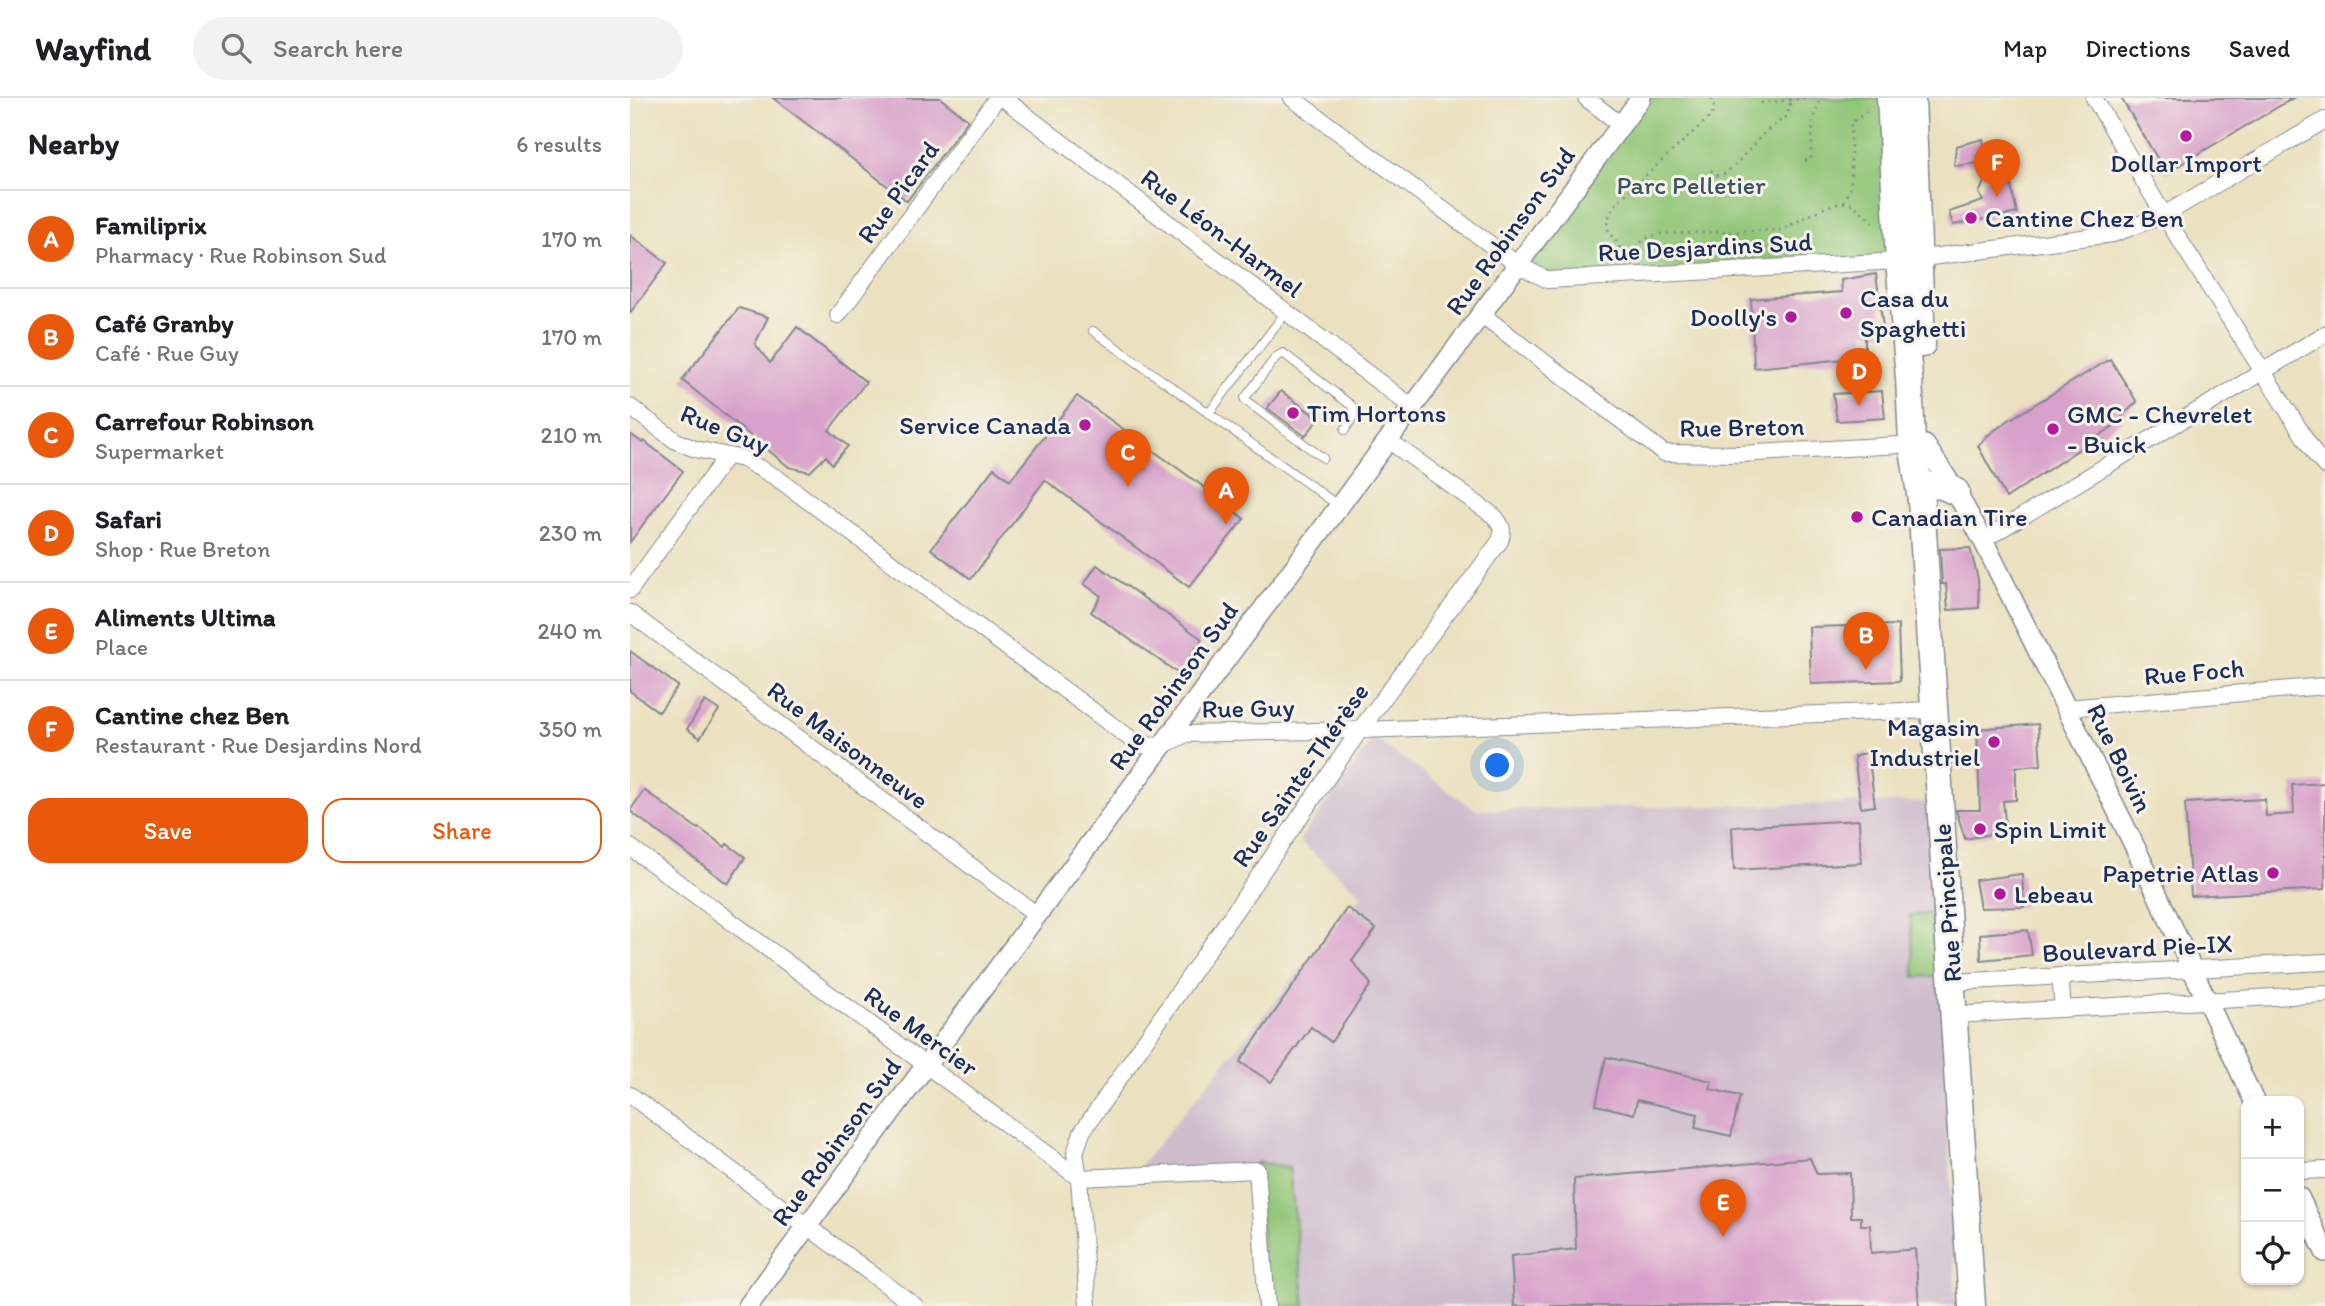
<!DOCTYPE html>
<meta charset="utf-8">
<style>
:root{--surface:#fff;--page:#f2f2f2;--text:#202124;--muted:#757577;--line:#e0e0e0;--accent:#ea580c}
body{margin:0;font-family:Itim,sans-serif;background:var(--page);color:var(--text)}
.controls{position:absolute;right:21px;bottom:21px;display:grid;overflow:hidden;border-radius:14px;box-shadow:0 2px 5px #0004}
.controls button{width:63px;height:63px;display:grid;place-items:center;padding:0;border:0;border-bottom:2px solid var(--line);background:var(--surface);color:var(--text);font:35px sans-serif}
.you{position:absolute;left:868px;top:668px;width:24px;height:24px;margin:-18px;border:5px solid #fff;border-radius:50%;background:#1a73e8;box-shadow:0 0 0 10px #1a73e833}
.badge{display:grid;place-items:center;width:46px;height:46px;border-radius:50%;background:var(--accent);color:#fff;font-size:23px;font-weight:700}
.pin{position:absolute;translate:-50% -58px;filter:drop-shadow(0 2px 4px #0008)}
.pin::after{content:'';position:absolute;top:37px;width:24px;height:21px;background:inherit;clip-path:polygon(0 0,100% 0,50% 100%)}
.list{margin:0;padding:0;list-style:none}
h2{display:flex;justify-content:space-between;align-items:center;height:91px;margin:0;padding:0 28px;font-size:30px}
h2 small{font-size:23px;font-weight:400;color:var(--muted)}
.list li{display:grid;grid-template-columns:46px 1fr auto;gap:21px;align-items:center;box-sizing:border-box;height:98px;padding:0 28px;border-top:2px solid var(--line)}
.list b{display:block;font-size:26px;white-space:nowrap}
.list p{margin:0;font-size:23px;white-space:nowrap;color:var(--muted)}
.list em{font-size:23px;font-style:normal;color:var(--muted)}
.actions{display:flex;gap:14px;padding:21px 28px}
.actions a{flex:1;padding:16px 0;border:2px solid var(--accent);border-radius:21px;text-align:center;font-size:24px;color:var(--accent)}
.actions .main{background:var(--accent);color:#fff}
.icon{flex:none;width:38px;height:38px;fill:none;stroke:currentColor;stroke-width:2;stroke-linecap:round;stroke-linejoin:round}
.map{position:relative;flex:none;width:1695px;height:1208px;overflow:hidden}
header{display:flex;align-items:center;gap:42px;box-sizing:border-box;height:98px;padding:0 35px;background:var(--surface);border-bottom:2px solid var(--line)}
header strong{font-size:33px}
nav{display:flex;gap:38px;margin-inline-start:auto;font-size:24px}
.search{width:490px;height:63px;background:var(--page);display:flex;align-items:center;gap:18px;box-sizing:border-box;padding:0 24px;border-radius:38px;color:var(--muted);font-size:26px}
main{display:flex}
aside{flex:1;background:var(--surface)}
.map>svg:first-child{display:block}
</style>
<header>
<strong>Wayfind</strong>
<div class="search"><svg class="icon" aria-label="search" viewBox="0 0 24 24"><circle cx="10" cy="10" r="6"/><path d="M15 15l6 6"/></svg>Search here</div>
<nav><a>Map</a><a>Directions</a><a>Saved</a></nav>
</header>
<main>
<aside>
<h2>Nearby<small>6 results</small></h2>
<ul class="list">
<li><span class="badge">A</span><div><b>Familiprix</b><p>Pharmacy · Rue Robinson Sud</p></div><em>170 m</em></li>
<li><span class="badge">B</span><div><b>Café Granby</b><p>Café · Rue Guy</p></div><em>170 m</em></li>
<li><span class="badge">C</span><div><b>Carrefour Robinson</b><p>Supermarket</p></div><em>210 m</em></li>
<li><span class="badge">D</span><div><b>Safari</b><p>Shop · Rue Breton</p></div><em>230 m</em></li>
<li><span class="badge">E</span><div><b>Aliments Ultima</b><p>Place</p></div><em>240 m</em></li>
<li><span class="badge">F</span><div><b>Cantine chez Ben</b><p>Restaurant · Rue Desjardins Nord</p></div><em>350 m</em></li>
</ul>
<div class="actions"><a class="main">Save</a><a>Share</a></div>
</aside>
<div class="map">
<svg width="1695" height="1208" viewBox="0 0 1695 1208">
<rect width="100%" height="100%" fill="#f7f3e8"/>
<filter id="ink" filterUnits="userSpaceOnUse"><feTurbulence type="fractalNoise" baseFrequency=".0143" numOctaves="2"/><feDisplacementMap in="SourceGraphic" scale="14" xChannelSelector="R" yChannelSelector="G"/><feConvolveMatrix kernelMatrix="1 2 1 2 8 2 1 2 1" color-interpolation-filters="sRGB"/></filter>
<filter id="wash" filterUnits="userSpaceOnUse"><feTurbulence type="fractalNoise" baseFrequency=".00686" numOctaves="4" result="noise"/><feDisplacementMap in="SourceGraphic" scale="28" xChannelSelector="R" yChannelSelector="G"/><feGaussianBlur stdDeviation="1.57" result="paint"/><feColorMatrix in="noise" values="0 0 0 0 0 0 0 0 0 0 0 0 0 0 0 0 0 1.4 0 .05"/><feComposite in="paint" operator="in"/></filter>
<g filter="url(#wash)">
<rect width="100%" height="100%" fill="#ebe1c0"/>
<path fill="#cfbdce" d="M744,640L846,712L1300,704L1307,815L1280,818L1285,879L1312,878L1326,1208H675L659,1069L505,1074L732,797L669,743Z"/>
<g fill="#90c576" stroke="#567a6a" stroke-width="2">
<path d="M1015,0H1258L1269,163L918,182L888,167Z"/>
<path d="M1307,815L1312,878L1285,879L1280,817Z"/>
<path d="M627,1064L659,1069L675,1208H636Z"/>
</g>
<g id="blocks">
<g fill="#d8a1cb">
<path d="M143,0H310L338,22L277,103Z"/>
<path d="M1491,0H1663L1536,75Z"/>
<path d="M1353,41L1357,64L1324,68L1326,48Z"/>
<path d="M1379,79L1387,115L1323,127L1319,114L1353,103L1349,95L1356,80Z"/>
<path d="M0,137L37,165L0,215Z"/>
<path d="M1246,176L1254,237L1235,233V259L1124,270L1121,201L1212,194L1211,182Z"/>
<path d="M109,210L138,219L125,246L140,265L167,229L236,284L199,332L218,348L202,366L196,358L180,374L159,369L52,282Z"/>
<path d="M1480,261L1507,304L1492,318L1491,323L1376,400L1348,348L1357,338L1379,322Z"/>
<path d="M651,293L689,321L675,338L637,310Z"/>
<path d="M1252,293L1255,320L1207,323L1203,296Z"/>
<path d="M447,298L585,397L614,421L559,489L415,382L341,481L301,451L364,370L380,382Z"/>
<path d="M0,336L13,345L14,343L53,373L0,444Z"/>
<path d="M1340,450L1348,481L1349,510L1318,512L1316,486H1312L1310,451Z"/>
<path d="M467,467L572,541L549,576L461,514L471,498L454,486Z"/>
<path d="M1268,527L1270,583L1181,586L1179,529Z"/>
<path d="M0,553L48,588L29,614L0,593Z"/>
<path d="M75,603L89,612L70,640L57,631Z"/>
<path d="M1408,626L1411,667L1386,669V702L1373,703L1376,733L1335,741L1326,712H1350L1347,631Z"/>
<path d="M1238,654L1245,708L1231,710L1224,659Z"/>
<path d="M1695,685V791L1561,798L1555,705L1635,701L1636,718L1664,716L1662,687Z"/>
<path d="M14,692L68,731L69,730L95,749L97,746L115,759L98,786L0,713Z"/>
<path d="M1229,722L1231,765L1104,772L1102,729Z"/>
<path d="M1392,776L1394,809L1350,810L1345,782Z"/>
<path d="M717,810L746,831L722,863L741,886L701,944L681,929L641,984L610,964Z"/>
<path d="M1398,832L1402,857L1351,862L1350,836Z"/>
<path d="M976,959L1082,983L1080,991L1110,998L1101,1038L1065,1030L1068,1016L1007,1002L1004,1016L966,1007Z"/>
<path d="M1180,1060L1187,1076L1220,1075L1221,1119H1231V1127H1240L1241,1155L1285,1151L1289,1208H884L881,1158L946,1151L944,1081Z"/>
</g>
</g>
</g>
<g filter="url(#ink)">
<use href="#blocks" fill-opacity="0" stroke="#83888f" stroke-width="2"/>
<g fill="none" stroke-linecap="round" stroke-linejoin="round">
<g stroke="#83888f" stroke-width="10">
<g id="service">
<path d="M463,233L709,408"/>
<path d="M579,315L656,214"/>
<path d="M693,360L615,302V300L646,259L653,255L722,308L725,315L715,332"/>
</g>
</g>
<g stroke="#83888f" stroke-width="18">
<g id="minor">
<path d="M373,0L782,309"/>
<path d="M662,0L888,167L918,182L1269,163L1483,136L1534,117L1695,22"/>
<path d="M956,0L991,27"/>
<path d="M1464,0L1534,117L1685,356L1695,368"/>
<path d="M851,216L1034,355L1110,356L1288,346"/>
<path d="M208,217L367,0"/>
<path d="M0,309L46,343L65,351L113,361L147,380L509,647L532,648L556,636L730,632L1304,612"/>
<path d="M1353,442L1695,236"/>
<path d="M0,492L96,359"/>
<path d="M0,515L407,817"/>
<path d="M1437,610L1695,588"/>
<path d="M0,749L449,1080"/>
<path d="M1430,878L1433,911"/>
<path d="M1322,884L1695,864"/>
<path d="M1324,917L1695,896"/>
<path d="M0,997L285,1208"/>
<path d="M1669,1073L1695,1072"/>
<path d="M449,1080L627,1072L637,1208"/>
<path d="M458,1208L449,1080L445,1055L452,1034L730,632L870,443C874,432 872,427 864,418L758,342"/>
</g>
</g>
<g stroke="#83888f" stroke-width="22">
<g id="tertiary">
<path d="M1295,347L1326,394L1353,442L1506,751L1624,1003"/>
<path d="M1669,1099L1695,1154"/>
<path d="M118,1208L1011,0"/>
</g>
</g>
<g stroke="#83888f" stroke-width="29">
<g id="primary">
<path d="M1260,0L1269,163L1279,280L1282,345L1291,402L1342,1208"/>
<path d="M1282,0L1292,246"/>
<path d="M1291,402L1294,391C1306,384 1314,388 1326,394"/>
</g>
</g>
<g stroke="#83888f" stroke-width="2.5" stroke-dasharray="2 5" stroke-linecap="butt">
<path d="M1131,5L1179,0"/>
<path d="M1175,63L1181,61L1183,22L1190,0"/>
<path d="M1081,72L1087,77L1094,76L1104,68L1135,34L1157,18L1161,2"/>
<path d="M1214,104L1221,89V25L1239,12"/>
<path d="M994,157L1019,139L1030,136L1149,132C1168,126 1206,97 1223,107C1231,112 1238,120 1245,126"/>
<path d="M996,163C986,132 964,137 988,103L1082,17L1084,10L1082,0"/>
</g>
<use href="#service" stroke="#fff" stroke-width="8"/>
<use href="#minor" stroke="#fff" stroke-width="16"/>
<use href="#tertiary" stroke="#fff" stroke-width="19"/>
<use href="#primary" stroke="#fff" stroke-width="26"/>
</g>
</g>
<g fill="#b5179e" stroke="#f7f3e8" stroke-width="2.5">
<circle cx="1556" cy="38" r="7"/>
<circle cx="1341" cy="120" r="7"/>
<circle cx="1216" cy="215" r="7"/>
<circle cx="1161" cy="219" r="7"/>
<circle cx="663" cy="315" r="7"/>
<circle cx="455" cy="327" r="7"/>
<circle cx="1423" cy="331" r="7"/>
<circle cx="1227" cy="419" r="7"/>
<circle cx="1364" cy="644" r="7"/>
<circle cx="1350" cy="731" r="7"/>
<circle cx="1643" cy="775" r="7"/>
<circle cx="1370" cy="796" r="7"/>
</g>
<g text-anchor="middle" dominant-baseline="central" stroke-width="6" stroke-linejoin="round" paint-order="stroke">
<g font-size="26" fill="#1b2f5e" stroke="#f7f3e8" text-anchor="start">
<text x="1556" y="65" text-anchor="middle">Dollar Import</text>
<text x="1355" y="120">Cantine Chez Ben</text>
<text x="1230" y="200">Casa du<tspan x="1230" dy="30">Spaghetti</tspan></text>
<text x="1147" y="219" text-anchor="end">Doolly's</text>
<text x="677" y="315">Tim Hortons</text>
<text x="1437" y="316">GMC - Chevrelet<tspan x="1437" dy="30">- Buick</tspan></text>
<text x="441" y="327" text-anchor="end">Service Canada</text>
<text x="1241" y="419">Canadian Tire</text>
<text x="1350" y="629" text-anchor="end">Magasin<tspan x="1350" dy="30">Industriel</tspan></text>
<text x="1364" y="731">Spin Limit</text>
<text x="1629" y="775" text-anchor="end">Papetrie Atlas</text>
<text x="1384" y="796">Lebeau</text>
</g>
<g font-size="26" fill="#385464" stroke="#f7f3e8">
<text x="1061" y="87">Parc Pelletier</text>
</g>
<g font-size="26" fill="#1b2f5e" stroke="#f7f3e8">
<text transform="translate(268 94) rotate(-54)">Rue Picard</text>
<text transform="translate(880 133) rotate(-54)">Rue Robinson Sud</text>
<text transform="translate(592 135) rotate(37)">Rue Léon-Harmel</text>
<text transform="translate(1075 149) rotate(-3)">Rue Desjardins Sud</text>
<text transform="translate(1112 329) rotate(-1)">Rue Breton</text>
<text transform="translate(95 331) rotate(22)">Rue Guy</text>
<text transform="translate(1564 574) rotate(-5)">Rue Foch</text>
<text transform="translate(543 588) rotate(-54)">Rue Robinson Sud</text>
<text transform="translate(618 610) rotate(-1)">Rue Guy</text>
<text transform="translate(218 647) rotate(37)">Rue Maisonneuve</text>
<text transform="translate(1490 660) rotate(64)">Rue Boivin</text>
<text transform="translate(670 677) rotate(-55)">Rue Sainte-Thérèse</text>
<text transform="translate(1317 805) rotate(-94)">Rue Principale</text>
<text transform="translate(1507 850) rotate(-3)">Boulevard Pie-IX</text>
<text transform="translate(291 933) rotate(36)">Rue Mercier</text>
<text transform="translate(206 1044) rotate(-54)">Rue Robinson Sud</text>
</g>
</g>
</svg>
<div class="controls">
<button>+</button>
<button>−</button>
<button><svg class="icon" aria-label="locate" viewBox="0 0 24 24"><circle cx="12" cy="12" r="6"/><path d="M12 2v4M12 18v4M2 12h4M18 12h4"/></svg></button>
</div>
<div class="you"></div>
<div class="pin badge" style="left:596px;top:427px">A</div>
<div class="pin badge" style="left:1236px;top:572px">B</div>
<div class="pin badge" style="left:498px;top:389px">C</div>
<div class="pin badge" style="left:1229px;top:308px">D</div>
<div class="pin badge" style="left:1093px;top:1139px">E</div>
<div class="pin badge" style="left:1367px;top:99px">F</div>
</div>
</main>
